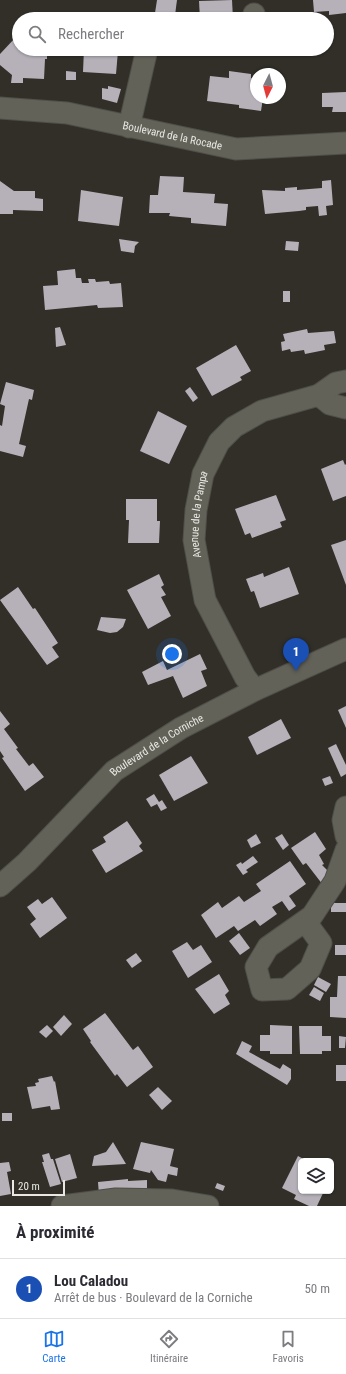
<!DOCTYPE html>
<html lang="fr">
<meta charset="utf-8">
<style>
:root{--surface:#fff;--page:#f7f7f7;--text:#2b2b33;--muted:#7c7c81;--line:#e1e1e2;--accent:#1a73e8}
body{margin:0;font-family:"Roboto Condensed",sans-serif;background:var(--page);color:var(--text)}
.controls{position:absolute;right:12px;bottom:12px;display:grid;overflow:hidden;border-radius:6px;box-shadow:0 1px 3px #0004}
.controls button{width:36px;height:36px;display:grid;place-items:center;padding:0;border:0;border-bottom:1px solid var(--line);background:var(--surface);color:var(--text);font:20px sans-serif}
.compass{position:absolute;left:250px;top:68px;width:36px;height:36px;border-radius:50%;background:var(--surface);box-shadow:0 1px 3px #0004;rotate:186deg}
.scale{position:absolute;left:12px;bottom:10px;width:53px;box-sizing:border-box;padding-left:4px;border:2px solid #e9e8e3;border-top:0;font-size:11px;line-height:14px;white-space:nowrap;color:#e9e8e3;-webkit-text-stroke:3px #312f28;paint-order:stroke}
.you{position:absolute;left:172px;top:654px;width:14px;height:14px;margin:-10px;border:3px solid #fff;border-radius:50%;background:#1a73e8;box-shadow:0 0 0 6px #1a73e833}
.badge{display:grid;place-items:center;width:26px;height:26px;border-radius:50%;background:var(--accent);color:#fff;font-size:13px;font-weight:700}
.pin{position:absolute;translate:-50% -33px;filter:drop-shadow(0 1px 2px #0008)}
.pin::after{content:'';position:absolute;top:21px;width:14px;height:12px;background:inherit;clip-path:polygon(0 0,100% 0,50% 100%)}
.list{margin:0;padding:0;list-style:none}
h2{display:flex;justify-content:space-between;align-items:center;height:52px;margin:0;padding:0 16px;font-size:17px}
h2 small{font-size:13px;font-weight:400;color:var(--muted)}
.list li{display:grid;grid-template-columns:26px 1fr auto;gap:12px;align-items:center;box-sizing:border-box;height:60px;padding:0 16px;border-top:1px solid var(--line)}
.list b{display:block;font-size:15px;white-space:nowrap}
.list p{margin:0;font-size:13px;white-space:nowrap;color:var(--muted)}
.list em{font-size:13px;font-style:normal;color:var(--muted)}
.icon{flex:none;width:22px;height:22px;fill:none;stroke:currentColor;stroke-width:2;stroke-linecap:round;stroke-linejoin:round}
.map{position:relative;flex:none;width:346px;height:1206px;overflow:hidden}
.search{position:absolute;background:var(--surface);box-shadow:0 1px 3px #0004;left:12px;right:12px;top:12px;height:44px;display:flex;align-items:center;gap:10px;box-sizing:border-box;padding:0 14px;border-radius:22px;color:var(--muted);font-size:15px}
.sheet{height:112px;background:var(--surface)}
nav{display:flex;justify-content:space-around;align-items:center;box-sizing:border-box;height:56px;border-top:1px solid var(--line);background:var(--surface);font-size:11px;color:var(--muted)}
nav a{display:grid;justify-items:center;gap:2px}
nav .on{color:var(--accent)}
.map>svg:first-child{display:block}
</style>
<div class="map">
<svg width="346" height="1206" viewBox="0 0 346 1206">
<rect width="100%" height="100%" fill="#312f28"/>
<g fill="#b6b1b9">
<path d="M157,0H177L175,15L155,13Z"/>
<path d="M232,0L233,19H200L199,1Z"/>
<path d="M313,0H346V13L329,15V11L314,12Z"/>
<rect x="274" y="15" width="13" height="4"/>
<path d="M15,38L19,42V49L47,52V59H45L44,79L23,78V83H11L12,75L0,65V54Z"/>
<path d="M84,49L118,51L116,74L83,72Z"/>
<path d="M66,71L76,72V80H66Z"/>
<path d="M229,71L251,74V78L256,79V98H263L261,111L239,108V105L207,101L210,76L229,78Z"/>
<path d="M108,86L121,89L117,103L102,99V88L108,89Z"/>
<path d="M346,92V112H332L333,107H322V93Z"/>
<path d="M160,176L184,177L183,192L215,194L214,203L228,204L226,226L191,223V218L169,216L170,213H149L150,195H158Z"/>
<path d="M331,180L333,205L326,206L327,215L319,216L318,206L306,207V210L299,211L265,214L262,190L285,191V188L297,187V190L322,188V181Z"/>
<path d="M0,181L14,191H35V198L43,199V211L13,210V214H0Z"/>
<path d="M81,190L123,197L119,226L78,221Z"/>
<path d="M119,239L139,242L135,246L134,253L121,251Z"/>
<path d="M286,241L299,242L298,251L285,250Z"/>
<path d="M75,269L76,278H81L82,283H89L88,279H95L96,282L109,281L110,284L121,283L123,307L98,308L97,305L45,310L43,286L58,285L57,271Z"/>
<rect x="283" y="291" width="7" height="11"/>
<path d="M60,327L66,345L56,347L55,328Z"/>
<path d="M307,329L308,333L334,331L336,343L324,345L325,350L305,354L304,350L291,352L290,349L282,351L281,342L285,341L283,334Z"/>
<path d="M236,345L251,371L240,377L242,380L212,396L196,368Z"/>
<path d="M6,382L34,390L32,400L29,399L19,444L26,446L23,457L0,451V425L2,426L5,406L0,404Z"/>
<path d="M190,387L198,398L193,402L185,391Z"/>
<path d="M158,411L187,426L169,464L140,451Z"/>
<path d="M343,460L345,465L346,464V496L333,501L321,469Z"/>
<path d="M276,495L286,520L280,522L282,527L252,538L250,533L245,535L235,509Z"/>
<path d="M126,499H157V521H160L159,543H128L129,520H126Z"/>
<path d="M346,540V585L331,545Z"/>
<path d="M289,567L299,594L260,608L254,591L251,592L246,579L263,573L264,577Z"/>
<path d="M159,574L164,585L161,587L166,595L161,597L171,616L148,629L127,590Z"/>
<path d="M18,587L33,609L35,608L58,643L52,647L59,657L47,665L0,600Z"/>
<path d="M101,617L126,619L123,627L117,632L110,633L97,630Z"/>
<path d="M200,654L207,669L201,671L207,686L183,698L173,676L148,685L142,672L163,661L167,670Z"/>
<path d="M346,706V728L338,710Z"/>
<path d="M0,711L10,724L4,729L18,748L16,749L29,766L33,763L44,777L25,791L2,758L4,757L0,751Z"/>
<path d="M281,719L291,738L257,755L248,737Z"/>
<path d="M336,744L346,765V774L341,777L328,748Z"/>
<path d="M191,756L208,783L174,801L159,775Z"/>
<path d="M330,776L333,783L325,786L322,779Z"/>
<path d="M154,794L159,802L162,800L167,808L161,811L157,804L151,807L146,799Z"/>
<path d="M127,821L142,843L139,846L143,851L106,873L92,850L106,842L103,837Z"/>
<path d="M315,832L326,849L319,855L324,864L322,865L330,873L323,885L306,863L303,865L291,848Z"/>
<path d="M256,834L261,843L251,848L247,840Z"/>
<path d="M282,834L289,845L283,850L275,838Z"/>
<path d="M253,856L258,862L246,870L248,872L243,875L236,865L241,862L242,864Z"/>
<path d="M290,861L306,884L289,896L296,906L289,911L282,901L272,907L277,914L260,926L255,920L238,931L234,926L216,938L201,915L218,902L222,908L239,896L244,902L261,891L256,884Z"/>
<path d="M52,897L67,918L40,938L30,924L36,919L27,907L38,899L42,904Z"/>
<rect x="331" y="903" width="15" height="9"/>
<path d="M239,933L250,948L240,955L229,941Z"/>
<path d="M187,942L193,950L201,945L212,962L188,978L172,951Z"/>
<rect x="335" y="945" width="11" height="10"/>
<path d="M136,953L142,961L132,968L126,960Z"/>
<path d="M219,974L229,991L225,995L230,1004L214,1014L195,989Z"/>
<path d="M338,976H346V1018L330,1017V997H337Z"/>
<path d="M318,977L331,984L326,992L314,985Z"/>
<path d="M314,987L324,993L320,1001L309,995Z"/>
<path d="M105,1013L133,1050L138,1046L153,1067L127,1087L117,1074L115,1076L90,1042L91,1041L83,1029Z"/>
<path d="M64,1015L72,1024L61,1036L53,1027Z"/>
<path d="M47,1025L53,1031L46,1038L39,1032Z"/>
<path d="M270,1025L292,1026V1054H270V1051H260V1035H270Z"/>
<path d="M299,1026H322V1036H331V1051H322V1054H300Z"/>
<path d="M339,1036L346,1037L345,1048H339Z"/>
<path d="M242,1041L252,1046L249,1052L280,1069L283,1064L291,1069V1079L287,1085L236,1054Z"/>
<rect x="336" y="1065" width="10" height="16"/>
<path d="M52,1076L54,1082L55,1081L60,1109L51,1110L50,1106L32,1109L27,1087L36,1086L35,1083L39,1082L38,1079Z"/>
<path d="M158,1087L172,1101L162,1110L149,1095Z"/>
<rect x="2" y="1113" width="10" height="8"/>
<path d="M113,1142L126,1164L92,1166L94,1156L106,1152Z"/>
<path d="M141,1142L174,1149L170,1166L178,1168L177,1176L168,1174L166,1182L158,1180L151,1170L150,1173L133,1169Z"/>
<path d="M49,1153L51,1159H53L61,1184L50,1187L42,1162H44L42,1155Z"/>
<path d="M70,1154L77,1178L62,1182L55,1159Z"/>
<path d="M298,1156L307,1161H301V1191H324L317,1206H309L294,1199L296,1195L282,1188Z"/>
<path d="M9,1162L11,1171L7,1172L11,1194L0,1196V1163Z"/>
<path d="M128,1179V1181L147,1180V1193L99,1196L98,1182Z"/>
<path d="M217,1183L225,1186L223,1191L215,1188Z"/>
</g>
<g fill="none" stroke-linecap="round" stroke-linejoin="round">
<g stroke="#4f4e48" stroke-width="23">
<g id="street">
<path d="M254,19V14"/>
<path id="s1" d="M0,108L67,113L236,149L346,143"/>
<path d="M129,127L147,49"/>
<path d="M319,395L330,404L346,408"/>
<path id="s2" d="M255,690L245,677L205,600L194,540L196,510L203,474L219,442L234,427L262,411L319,395L336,383L346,381"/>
<path d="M346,807L343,820L346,836"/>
<path id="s3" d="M0,886L27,862L114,771L181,728L255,690L346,649"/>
<path d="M305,921L321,943L310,969L287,989L262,990L256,967L268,947L312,916L335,881L346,850"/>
<path d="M62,1206L116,1199L172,1200L208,1206"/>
</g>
</g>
<use href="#street" stroke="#636259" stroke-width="21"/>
</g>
<g text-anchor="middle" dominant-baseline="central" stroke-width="4" stroke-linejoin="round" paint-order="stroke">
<g font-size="11" fill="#e9e8e3" stroke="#312f28">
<text stroke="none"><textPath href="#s1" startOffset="175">Boulevard de la Rocade</textPath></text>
<text stroke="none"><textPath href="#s2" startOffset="190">Avenue de la Pampa</textPath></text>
<text stroke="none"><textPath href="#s3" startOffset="212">Boulevard de la Corniche</textPath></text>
</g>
</g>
</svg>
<div class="controls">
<button><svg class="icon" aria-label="layers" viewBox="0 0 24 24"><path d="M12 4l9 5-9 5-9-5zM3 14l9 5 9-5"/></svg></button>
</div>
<svg class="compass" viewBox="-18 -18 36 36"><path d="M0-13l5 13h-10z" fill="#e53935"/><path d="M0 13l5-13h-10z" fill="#7c7c81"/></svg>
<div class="scale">20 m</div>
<div class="you"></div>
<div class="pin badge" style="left:296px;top:671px;background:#1a4fb4">1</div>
<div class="search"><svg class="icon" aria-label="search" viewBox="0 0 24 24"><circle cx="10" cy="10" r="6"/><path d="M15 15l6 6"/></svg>Rechercher</div>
</div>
<section class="sheet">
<h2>À proximité<small></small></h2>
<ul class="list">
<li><span class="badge" style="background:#1a4fb4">1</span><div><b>Lou Caladou</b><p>Arrêt de bus · Boulevard de la Corniche</p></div><em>50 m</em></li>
</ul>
</section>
<nav>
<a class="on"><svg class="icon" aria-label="map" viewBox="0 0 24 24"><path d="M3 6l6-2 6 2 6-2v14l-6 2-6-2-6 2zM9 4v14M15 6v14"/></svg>Carte</a>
<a><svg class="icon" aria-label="directions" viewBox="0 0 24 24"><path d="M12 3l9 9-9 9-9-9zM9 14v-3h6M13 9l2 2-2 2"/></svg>Itinéraire</a>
<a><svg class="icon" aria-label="saved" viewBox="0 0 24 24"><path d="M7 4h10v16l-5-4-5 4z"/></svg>Favoris</a>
</nav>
